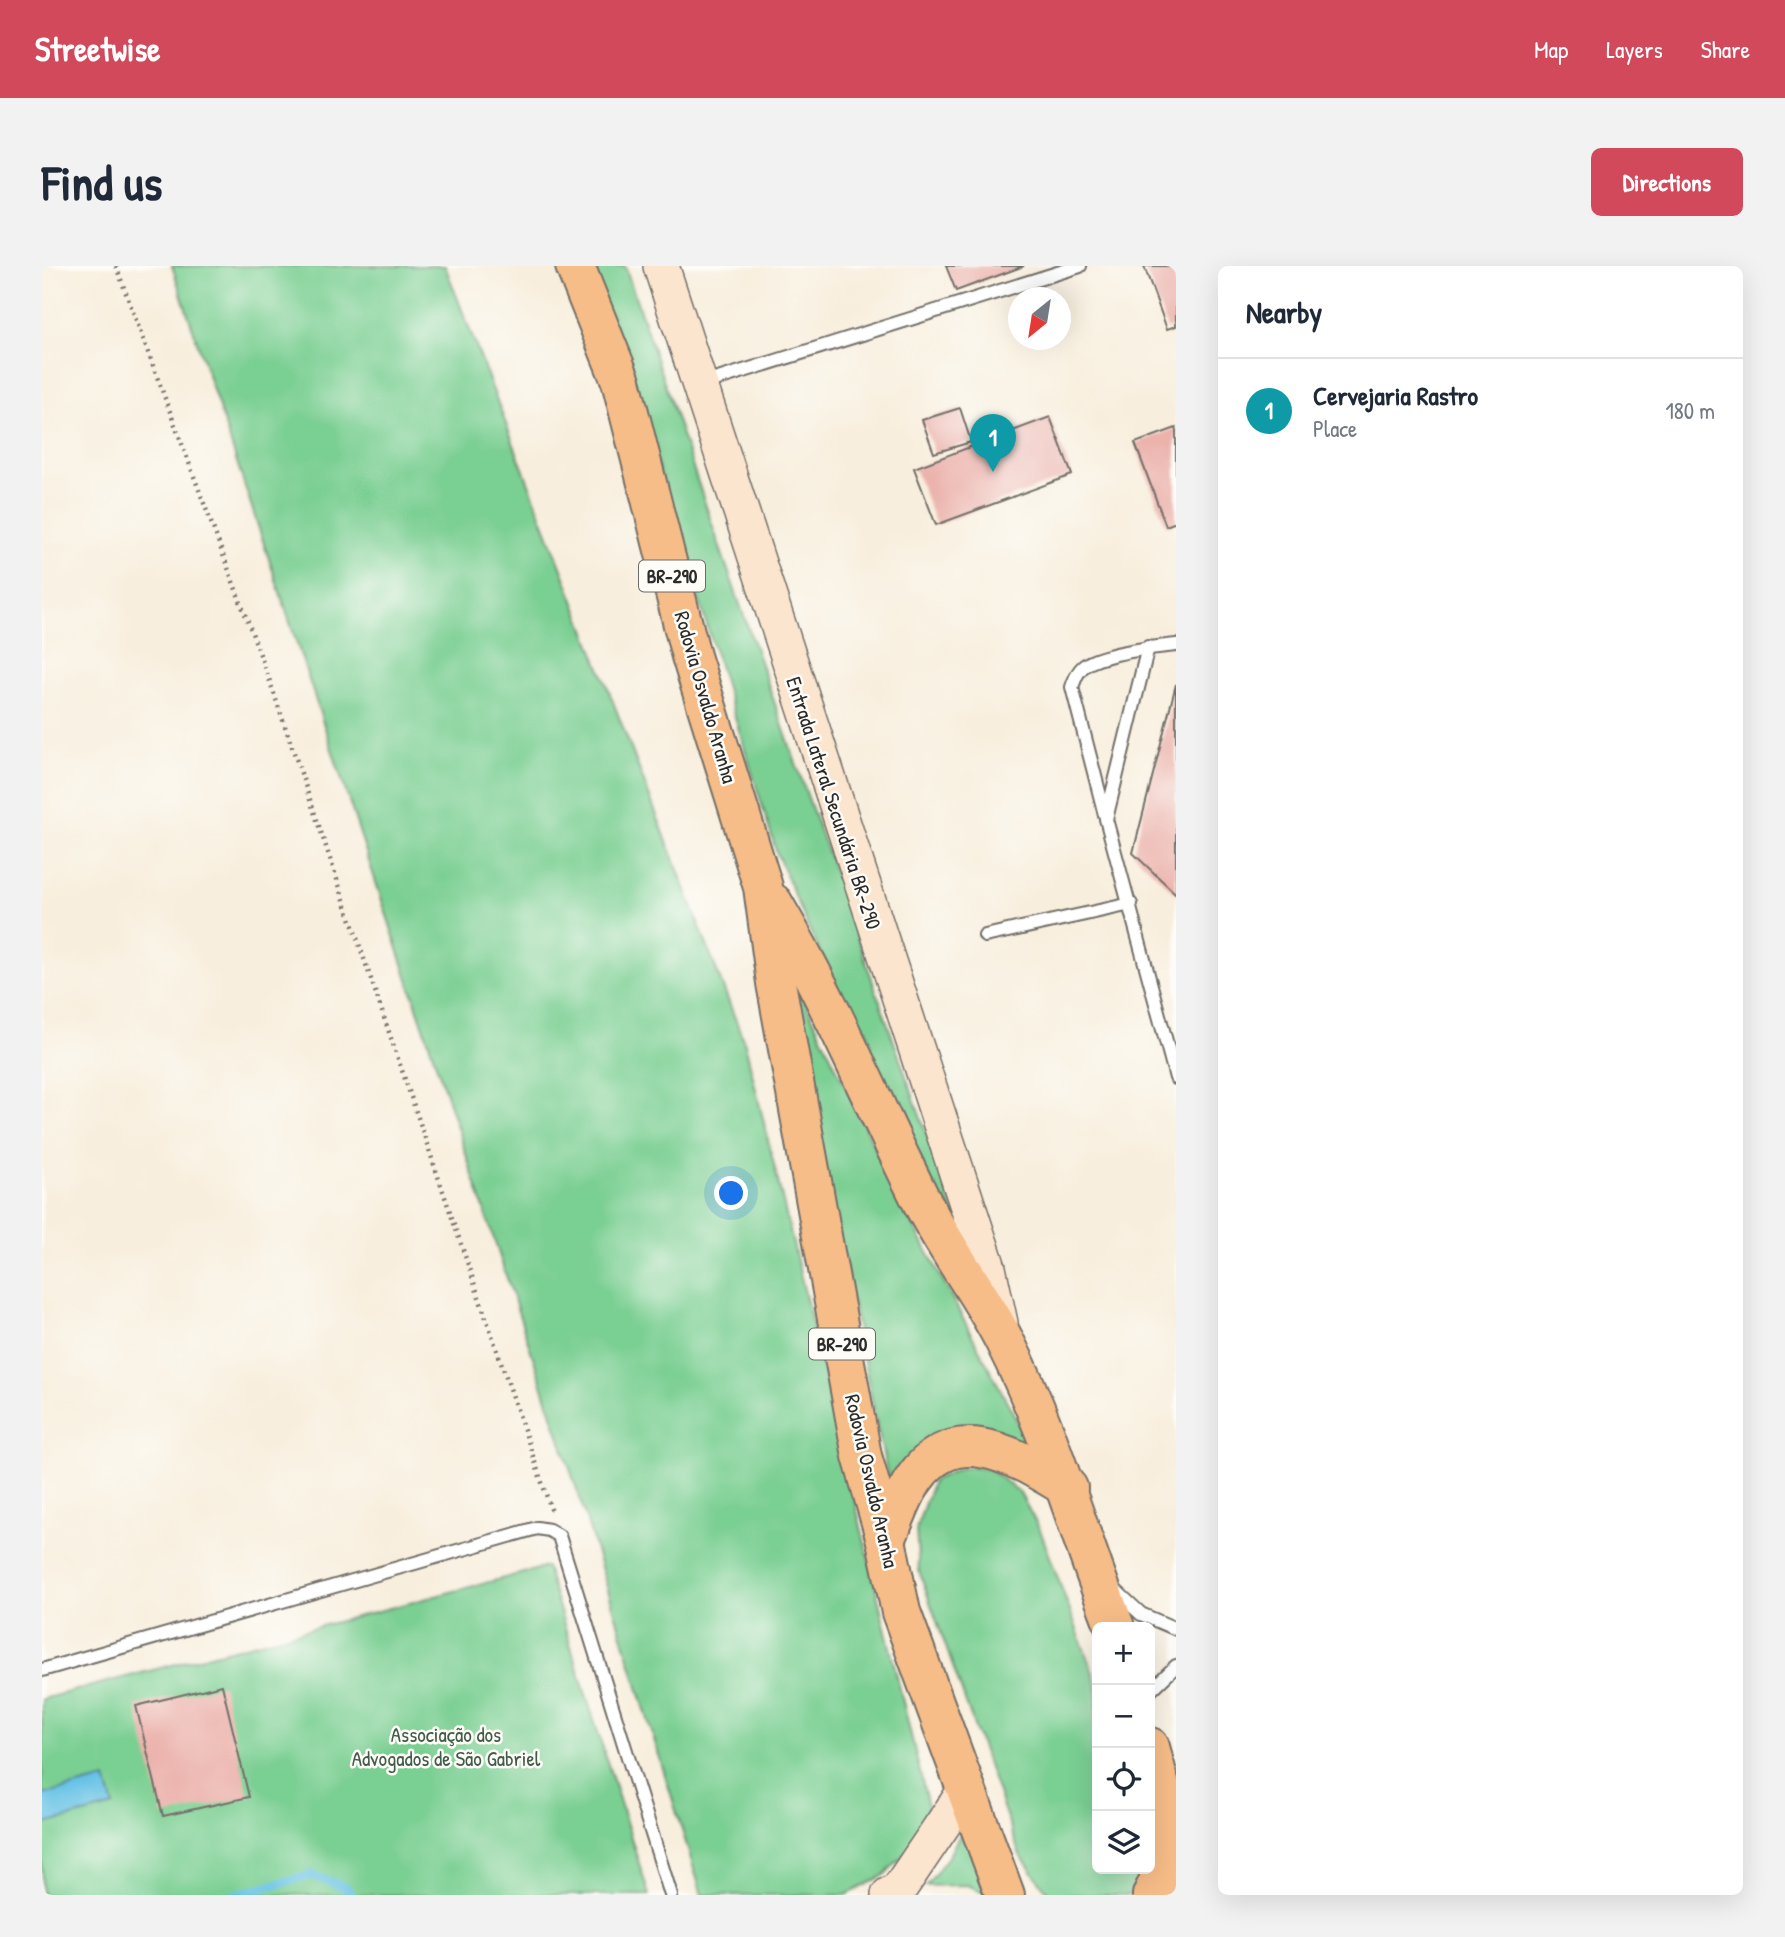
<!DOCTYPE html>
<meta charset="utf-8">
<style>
:root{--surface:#fff;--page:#f2f2f3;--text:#1f2937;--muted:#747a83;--line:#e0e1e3;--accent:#d1495b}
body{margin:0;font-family:"Patrick Hand",sans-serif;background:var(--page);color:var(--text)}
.controls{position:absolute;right:21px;bottom:21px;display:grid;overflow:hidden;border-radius:10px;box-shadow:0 7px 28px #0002}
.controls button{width:63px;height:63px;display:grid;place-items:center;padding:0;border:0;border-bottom:2px solid var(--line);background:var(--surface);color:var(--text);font:35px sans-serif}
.compass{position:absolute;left:966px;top:21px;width:63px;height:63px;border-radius:50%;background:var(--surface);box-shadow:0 7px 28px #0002;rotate:210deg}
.you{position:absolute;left:690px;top:928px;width:24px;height:24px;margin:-18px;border:5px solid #fff;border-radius:50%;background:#1a73e8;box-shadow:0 0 0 10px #1a73e833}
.badge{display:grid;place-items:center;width:46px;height:46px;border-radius:50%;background:var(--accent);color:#fff;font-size:23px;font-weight:700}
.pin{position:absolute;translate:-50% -58px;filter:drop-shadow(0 2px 4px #0008)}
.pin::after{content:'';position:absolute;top:37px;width:24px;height:21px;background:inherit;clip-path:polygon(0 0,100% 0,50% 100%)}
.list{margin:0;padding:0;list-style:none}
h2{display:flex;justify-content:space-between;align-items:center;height:91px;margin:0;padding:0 28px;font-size:30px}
h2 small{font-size:23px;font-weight:400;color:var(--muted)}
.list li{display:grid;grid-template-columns:46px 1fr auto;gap:21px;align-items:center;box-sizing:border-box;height:105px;padding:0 28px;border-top:2px solid var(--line)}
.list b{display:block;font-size:26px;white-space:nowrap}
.list p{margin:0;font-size:23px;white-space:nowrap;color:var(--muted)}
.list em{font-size:23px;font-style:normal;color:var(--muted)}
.icon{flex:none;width:38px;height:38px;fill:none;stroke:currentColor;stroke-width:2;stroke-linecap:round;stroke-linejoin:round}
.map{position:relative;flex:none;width:1134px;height:1629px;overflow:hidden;border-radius:10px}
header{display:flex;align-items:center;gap:42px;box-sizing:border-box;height:98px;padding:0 35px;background:var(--accent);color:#fff}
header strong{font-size:33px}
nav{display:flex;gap:38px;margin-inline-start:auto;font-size:24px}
.intro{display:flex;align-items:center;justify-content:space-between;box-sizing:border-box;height:168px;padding:0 42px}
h1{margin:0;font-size:49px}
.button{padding:18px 32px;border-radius:10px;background:var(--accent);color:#fff;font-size:24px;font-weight:700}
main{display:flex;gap:42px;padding:0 42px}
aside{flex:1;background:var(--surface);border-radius:10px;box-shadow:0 7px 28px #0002}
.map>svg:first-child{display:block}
</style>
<header>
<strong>Streetwise</strong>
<nav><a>Map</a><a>Layers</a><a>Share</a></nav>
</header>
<div class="intro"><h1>Find us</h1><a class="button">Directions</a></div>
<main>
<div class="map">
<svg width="1134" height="1629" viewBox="0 0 1134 1629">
<rect width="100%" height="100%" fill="#fdfcf7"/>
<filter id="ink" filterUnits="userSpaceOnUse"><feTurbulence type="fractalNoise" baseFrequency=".0143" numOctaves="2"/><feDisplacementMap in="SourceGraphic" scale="14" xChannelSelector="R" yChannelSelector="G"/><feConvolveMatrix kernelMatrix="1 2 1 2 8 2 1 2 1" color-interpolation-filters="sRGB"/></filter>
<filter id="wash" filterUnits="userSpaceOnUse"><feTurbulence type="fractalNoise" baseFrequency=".00686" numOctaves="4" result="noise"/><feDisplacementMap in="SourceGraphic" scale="28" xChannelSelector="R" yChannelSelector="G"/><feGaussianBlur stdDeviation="1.57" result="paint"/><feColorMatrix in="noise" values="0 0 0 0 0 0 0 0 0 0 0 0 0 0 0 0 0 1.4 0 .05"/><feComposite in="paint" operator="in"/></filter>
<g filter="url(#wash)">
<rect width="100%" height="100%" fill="#f8eedd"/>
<g fill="#7acf93" stroke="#527d5f" stroke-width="2">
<path d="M130,0H403L703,778L886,1540L875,1576L841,1610L804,1629H660L538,1233Z"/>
<path d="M546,0H583L677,279L938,1020L767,663L735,588L591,119Z"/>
<path d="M738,684L856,930L988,1179C916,1153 897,1156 847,1217Z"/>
<path d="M921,1201L947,1203L977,1226L998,1264L1055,1418V1603H1099L1089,1629H1008L978,1589L877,1305L874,1263L891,1214Z"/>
<path d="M504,1301L607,1629H0V1433Z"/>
<path d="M923,1558L949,1629L925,1619L884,1620L908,1588Z"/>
</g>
<path fill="#68c2e6" stroke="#4a7688" stroke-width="2" d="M64,1513L72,1540L0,1559V1529Z"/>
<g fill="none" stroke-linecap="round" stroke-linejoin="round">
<path stroke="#68c2e6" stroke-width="9" d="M191,1629L269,1609L305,1622L309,1629"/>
</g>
<g id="blocks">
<g fill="#ecb3ad">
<path d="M904,0H982L914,25Z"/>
<path d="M1102,0H1134V60L1125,63Z"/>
<path d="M918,142L929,176L892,187L880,154Z"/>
<path d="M1008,151L1030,209L894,259L872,202Z"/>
<path d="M1134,162V256L1124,260L1093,177Z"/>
<path d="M1134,418V628L1091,587Z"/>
<path d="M180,1419L207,1531L121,1550L94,1440Z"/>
</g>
</g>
</g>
<g filter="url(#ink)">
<use href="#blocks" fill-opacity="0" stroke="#736f69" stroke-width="2"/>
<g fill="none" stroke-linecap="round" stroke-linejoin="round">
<g stroke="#736f69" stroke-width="16">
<g id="service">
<path d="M660,118L1038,0"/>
<path d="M1106,381L1064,553L1134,812"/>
<path d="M1063,549L1030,421C1033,413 1036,403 1045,398C1064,387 1112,381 1134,379"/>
<path d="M943,670L1089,638"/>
<path d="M1071,1322L1099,1348L1134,1363"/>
<path d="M0,1404L495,1262L507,1264L517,1270L629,1629"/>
<path d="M1108,1425L1134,1400"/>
</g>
</g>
<g stroke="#736f69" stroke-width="38">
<g id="secondary">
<path d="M619,0L946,1002L958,1057"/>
<path d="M847,1629L857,1623L924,1524"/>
</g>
</g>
<g stroke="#736f69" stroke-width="42">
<g id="trunk">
<path d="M533,0L579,115L649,390L721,621L734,717L820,1190L844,1274L859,1346L963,1629"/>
<path d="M731,637C787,732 829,834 878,932C902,981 937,1025 962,1074C1009,1166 1036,1266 1073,1361"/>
<path d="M844,1274C851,1258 857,1240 865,1225C906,1148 972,1189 1026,1222"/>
<path d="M1108,1481L1134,1580"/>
<path d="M1110,1629L1116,1616L1127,1553"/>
</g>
</g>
<path stroke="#736f69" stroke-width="4.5" stroke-dasharray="2 5" stroke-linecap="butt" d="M74,0L226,410L510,1246"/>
<use href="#service" stroke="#fff" stroke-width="12"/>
<use href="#secondary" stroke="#fce5cf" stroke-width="35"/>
<use href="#trunk" stroke="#f7bd88" stroke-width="38"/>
</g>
</g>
<g text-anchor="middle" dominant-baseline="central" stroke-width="5" stroke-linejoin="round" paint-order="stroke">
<g fill="#fdfcf7" stroke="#6a6a68" stroke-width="2">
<rect x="597" y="294.5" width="66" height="31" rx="5"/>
<rect x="767" y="1062.5" width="66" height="31" rx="5"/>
</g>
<g font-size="19" font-weight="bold" fill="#2b2b2b">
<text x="630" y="310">BR-290</text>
<text x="800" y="1078">BR-290</text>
</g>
<g font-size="21" fill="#2b2b2b" stroke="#fdfcf7">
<text transform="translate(664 431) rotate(74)">Rodovia Osvaldo Aranha</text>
<text transform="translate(792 537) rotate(72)">Entrada Lateral Secundária BR-290</text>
<text transform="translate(830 1215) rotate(77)">Rodovia Osvaldo Aranha</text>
</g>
<g font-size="21" fill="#435c4a" stroke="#fdfcf7">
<text x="404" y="1468">Associação dos<tspan x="404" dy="24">Advogados de São Gabriel</tspan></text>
</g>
</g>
</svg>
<div class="controls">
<button>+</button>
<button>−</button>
<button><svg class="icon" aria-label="locate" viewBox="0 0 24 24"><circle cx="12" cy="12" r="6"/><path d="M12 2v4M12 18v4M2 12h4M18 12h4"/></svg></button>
<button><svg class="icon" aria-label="layers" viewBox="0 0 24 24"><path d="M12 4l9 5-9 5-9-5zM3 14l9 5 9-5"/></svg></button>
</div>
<svg class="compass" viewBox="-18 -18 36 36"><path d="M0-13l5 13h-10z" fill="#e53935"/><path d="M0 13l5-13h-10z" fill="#747a83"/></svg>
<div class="you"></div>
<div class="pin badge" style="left:951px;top:206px;background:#0f9aa8">1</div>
</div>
<aside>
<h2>Nearby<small></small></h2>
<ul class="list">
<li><span class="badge" style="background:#0f9aa8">1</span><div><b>Cervejaria Rastro</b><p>Place</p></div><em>180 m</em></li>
</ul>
</aside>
</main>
